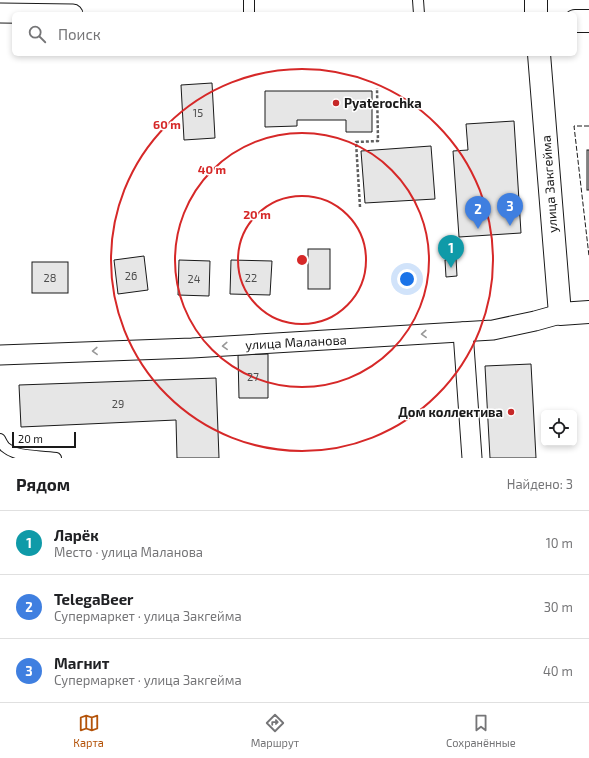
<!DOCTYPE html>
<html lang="ru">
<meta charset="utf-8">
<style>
:root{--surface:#fff;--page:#f6f6f6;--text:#202124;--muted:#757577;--line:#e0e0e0;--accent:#b45309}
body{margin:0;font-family:"Exo 2",sans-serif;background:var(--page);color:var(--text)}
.controls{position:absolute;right:12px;bottom:12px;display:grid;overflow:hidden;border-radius:6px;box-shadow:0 2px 6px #0003}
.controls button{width:36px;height:36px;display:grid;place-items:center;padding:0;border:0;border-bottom:1px solid var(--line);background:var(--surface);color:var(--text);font:20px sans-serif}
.scale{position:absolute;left:12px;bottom:10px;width:64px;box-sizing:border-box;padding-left:4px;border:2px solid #1a1a1a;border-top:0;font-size:11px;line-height:14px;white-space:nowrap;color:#1a1a1a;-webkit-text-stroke:3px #fff;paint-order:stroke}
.you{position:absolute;left:407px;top:279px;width:14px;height:14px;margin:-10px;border:3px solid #fff;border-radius:50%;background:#1a73e8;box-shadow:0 0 0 6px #1a73e833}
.badge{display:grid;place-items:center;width:26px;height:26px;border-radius:50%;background:var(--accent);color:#fff;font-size:13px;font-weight:700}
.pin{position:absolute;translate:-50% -33px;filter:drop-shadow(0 1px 2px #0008)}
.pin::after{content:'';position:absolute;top:21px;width:14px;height:12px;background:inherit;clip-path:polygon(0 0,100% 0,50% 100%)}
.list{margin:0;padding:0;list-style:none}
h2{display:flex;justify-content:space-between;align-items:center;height:52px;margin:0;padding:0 16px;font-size:17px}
h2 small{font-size:13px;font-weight:400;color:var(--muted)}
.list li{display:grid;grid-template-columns:26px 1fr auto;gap:12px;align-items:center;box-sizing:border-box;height:64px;padding:0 16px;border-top:1px solid var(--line)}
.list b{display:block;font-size:15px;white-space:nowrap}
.list p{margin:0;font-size:13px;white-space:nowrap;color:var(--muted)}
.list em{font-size:13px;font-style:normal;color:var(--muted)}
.icon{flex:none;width:22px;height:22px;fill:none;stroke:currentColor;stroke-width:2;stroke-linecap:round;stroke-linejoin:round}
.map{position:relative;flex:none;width:589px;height:458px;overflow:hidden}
.search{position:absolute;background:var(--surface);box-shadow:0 2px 6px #0003;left:12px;right:12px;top:12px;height:44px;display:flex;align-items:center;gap:10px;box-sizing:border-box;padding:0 14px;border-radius:6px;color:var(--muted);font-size:15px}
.sheet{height:244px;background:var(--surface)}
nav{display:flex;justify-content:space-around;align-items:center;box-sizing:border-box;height:56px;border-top:1px solid var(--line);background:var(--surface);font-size:11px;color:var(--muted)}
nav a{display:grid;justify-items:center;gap:2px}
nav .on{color:var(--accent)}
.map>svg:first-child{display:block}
</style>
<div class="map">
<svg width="589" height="458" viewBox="0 0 589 458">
<rect width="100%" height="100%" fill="#fff"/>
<g fill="#e6e6e6" stroke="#1a1a1a">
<path d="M212,83L215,138L184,140L181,85Z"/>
<path d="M265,91H372V132H346V120H297V126L265,127Z"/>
<path d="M514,121L521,233L459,237L453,151L468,150L466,124Z"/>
<path d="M431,146L435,199L365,203L361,151Z"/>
<rect x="587" y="150" width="2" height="40"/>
<rect x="308" y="249" width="22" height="40"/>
<path d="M144,256L148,290L118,294L114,260Z"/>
<path d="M456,258L457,276L446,277L445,260Z"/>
<path d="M179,260L210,261L209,296L178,295Z"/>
<path d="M231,260L272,261L270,295L230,294Z"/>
<rect x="32" y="262" width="36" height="31"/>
<path d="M268,354V398H239L238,355Z"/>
<path d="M531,364L536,458H490L485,366Z"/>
<path d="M216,378L219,458H177L176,420L21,427L19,385Z"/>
</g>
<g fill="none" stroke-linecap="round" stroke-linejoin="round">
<g stroke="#1a1a1a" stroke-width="12">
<g id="service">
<path d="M418,0L419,14"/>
<path d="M249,14V0"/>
<path d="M0,439C1,441 3,445 5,447C18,458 39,455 56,458"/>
</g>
</g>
<g stroke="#1a1a1a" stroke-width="21">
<g id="minor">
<path d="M0,13L73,14"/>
<path d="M463,332L472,458"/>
<path d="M0,355L192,348L493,330L535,321L560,314"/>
</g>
</g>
<g stroke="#1a1a1a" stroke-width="24">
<g id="tertiary">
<path d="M536,0V14"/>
<path d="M575,21H589"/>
<path d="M539,54L560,314L589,312"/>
</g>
</g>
<path stroke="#5f5f5f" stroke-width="2.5" stroke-dasharray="3 2" stroke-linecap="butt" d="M360,207L356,142L378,141L377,88"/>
<use href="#service" stroke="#fff" stroke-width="10"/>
<use href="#minor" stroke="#fff" stroke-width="19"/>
<use href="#tertiary" stroke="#fff" stroke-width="22"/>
<path stroke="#1a1a1a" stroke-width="1" stroke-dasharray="5 2" stroke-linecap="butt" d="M589,126H574L589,256"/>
</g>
<defs><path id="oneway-chevron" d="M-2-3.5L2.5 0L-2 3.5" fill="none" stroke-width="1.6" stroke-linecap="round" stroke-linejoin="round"/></defs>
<g stroke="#989898">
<use href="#oneway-chevron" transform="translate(424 334) rotate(177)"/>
<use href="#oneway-chevron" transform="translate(225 346) rotate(177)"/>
<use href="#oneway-chevron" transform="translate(95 351) rotate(178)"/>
</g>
<g fill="none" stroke="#d62828" stroke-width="2">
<circle cx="302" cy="260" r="64"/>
<circle cx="302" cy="260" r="127"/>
<circle cx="302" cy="260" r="191"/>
</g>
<g fill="#c62828" stroke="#fff" stroke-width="1.5">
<circle cx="336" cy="103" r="4"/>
<circle cx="511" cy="412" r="4"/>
</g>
<g text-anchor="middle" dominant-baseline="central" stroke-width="3" stroke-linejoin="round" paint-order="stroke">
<g font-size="11" fill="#4d4d4d">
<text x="198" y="112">15</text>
<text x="131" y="275">26</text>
<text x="50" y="277">28</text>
<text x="251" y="277">22</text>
<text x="194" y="278">24</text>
<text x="253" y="376">27</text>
<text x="118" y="403">29</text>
</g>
<g font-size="13" font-weight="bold" fill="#1a1a1a" stroke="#fff" text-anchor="start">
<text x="344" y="103">Pyaterochka</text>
<text x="503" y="412" text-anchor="end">Дом коллектива</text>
</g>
<g font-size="13" fill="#1a1a1a" stroke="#fff">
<text transform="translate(549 184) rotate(-94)">улица Закгейма</text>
<text transform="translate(296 342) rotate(-3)">улица Маланова</text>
</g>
</g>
<circle cx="302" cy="260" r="6" fill="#d62828" stroke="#fff" stroke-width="2"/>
<g font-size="12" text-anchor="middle" font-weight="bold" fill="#d62828" stroke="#fff" stroke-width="3" stroke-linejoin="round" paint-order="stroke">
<text x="167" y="129">60 m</text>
<text x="212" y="174">40 m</text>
<text x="257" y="219">20 m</text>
</g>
</svg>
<div class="controls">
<button><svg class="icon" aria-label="locate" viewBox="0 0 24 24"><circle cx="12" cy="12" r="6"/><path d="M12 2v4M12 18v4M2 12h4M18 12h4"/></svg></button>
</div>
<div class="scale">20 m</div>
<div class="you"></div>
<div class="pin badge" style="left:451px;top:268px;background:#0f9aa8">1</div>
<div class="pin badge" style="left:478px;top:229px;background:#3f7fe0">2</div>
<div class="pin badge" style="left:510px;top:226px;background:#3f7fe0">3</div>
<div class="search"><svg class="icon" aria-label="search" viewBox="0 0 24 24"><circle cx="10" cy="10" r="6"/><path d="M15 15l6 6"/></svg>Поиск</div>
</div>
<section class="sheet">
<h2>Рядом<small>Найдено: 3</small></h2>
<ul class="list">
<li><span class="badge" style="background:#0f9aa8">1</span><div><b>Ларёк</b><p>Место · улица Маланова</p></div><em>10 m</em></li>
<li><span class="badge" style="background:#3f7fe0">2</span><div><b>TelegaBeer</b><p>Супермаркет · улица Закгейма</p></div><em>30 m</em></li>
<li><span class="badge" style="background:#3f7fe0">3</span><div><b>Магнит</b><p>Супермаркет · улица Закгейма</p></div><em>40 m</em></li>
</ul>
</section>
<nav>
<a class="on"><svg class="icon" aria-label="map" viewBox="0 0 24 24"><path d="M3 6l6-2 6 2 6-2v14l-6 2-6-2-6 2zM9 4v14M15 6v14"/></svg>Карта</a>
<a><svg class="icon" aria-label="directions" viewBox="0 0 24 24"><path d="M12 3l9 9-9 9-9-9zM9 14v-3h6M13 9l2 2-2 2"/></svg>Маршрут</a>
<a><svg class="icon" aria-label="saved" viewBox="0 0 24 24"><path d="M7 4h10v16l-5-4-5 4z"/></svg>Сохранённые</a>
</nav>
